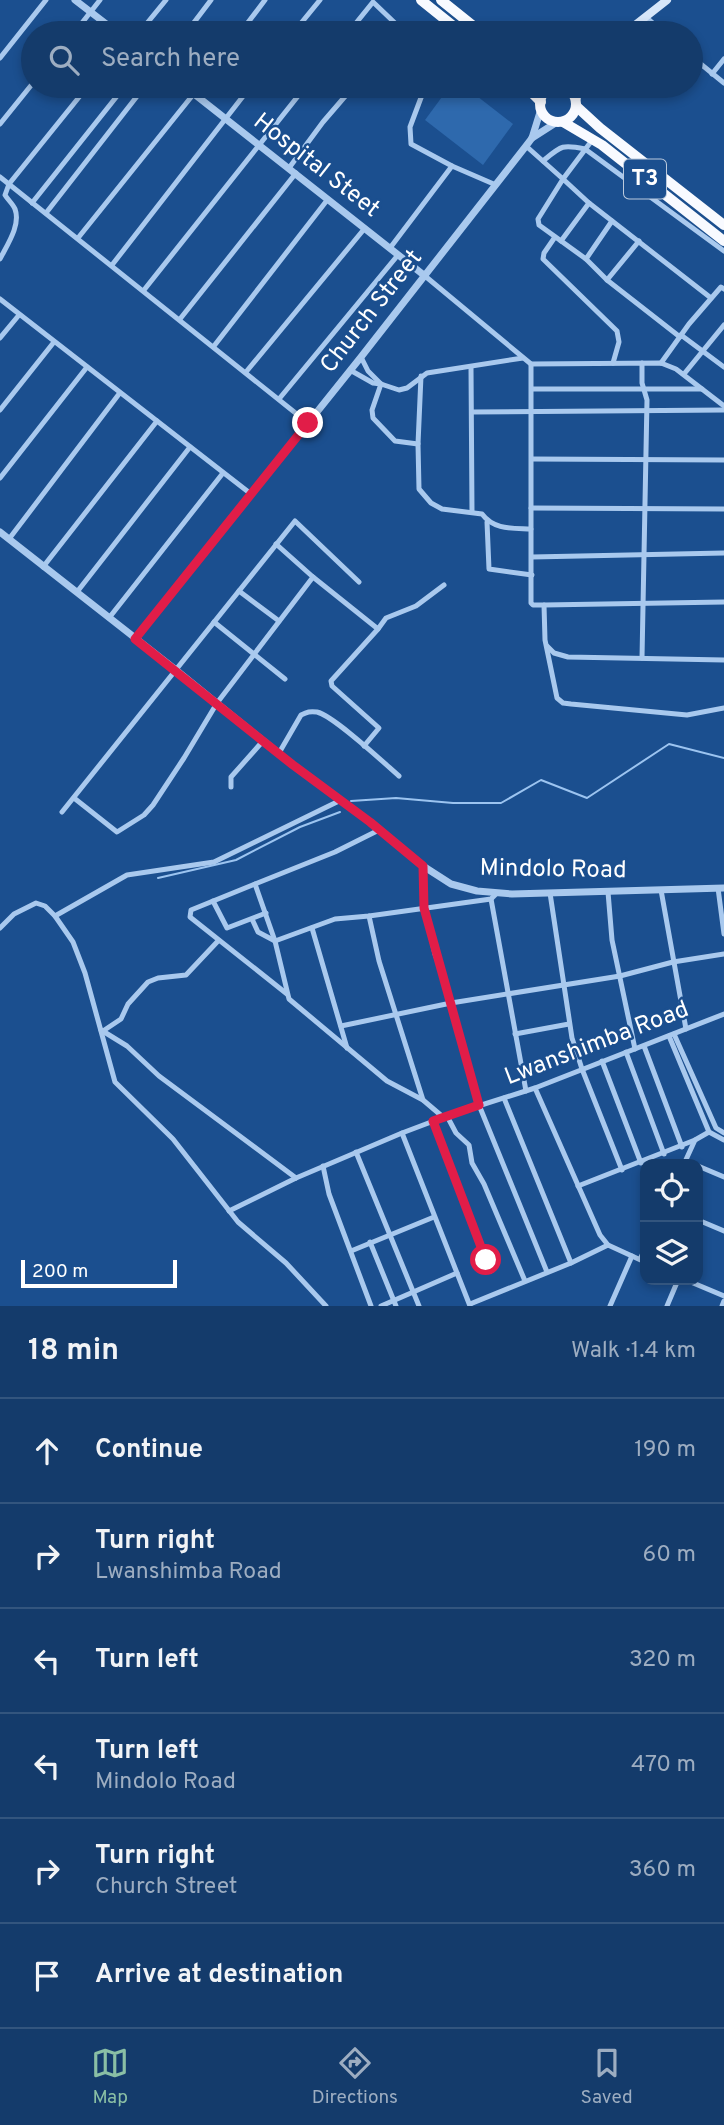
<!DOCTYPE html>
<meta charset="utf-8">
<style>
:root{--surface:#143b6b;--page:#1d4271;--text:#f1f3f6;--muted:#9dadc1;--line:#33557e;--accent:#8abfa5}
body{margin:0;font-family:Overpass,sans-serif;background:var(--page);color:var(--text)}
.controls{position:absolute;right:21px;bottom:21px;display:grid;overflow:hidden;border-radius:14px;box-shadow:0 4px 10px #0003}
.controls button{width:63px;height:63px;display:grid;place-items:center;padding:0;border:0;border-bottom:2px solid var(--line);background:var(--surface);color:var(--text);font:35px sans-serif}
.scale{position:absolute;left:21px;bottom:18px;width:156px;box-sizing:border-box;padding-left:7px;border:4px solid #fff;border-top:0;font-size:19px;line-height:24px;white-space:nowrap;color:#fff;-webkit-text-stroke:5px #1b4f8f;paint-order:stroke}
.stop{position:absolute;width:21px;height:21px;margin:-16px;border:5px solid #e11d48;border-radius:50%;background:#fff}
.stop.end{background:#e11d48;border-color:#fff;box-shadow:0 2px 7px #0008}
.list{margin:0;padding:0;list-style:none}
h2{display:flex;justify-content:space-between;align-items:center;height:91px;margin:0;padding:0 28px;font-size:30px}
h2 small{font-size:23px;font-weight:400;color:var(--muted)}
.list li{display:grid;grid-template-columns:46px 1fr auto;gap:21px;align-items:center;box-sizing:border-box;height:105px;padding:0 28px;border-top:2px solid var(--line)}
.list b{display:block;font-size:26px;white-space:nowrap}
.list p{margin:0;font-size:23px;white-space:nowrap;color:var(--muted)}
.list em{font-size:23px;font-style:normal;color:var(--muted)}
.icon{flex:none;width:38px;height:38px;fill:none;stroke:currentColor;stroke-width:2;stroke-linecap:round;stroke-linejoin:round}
.map{position:relative;flex:none;width:724px;height:1306px;overflow:hidden}
.search{position:absolute;background:var(--surface);box-shadow:0 4px 10px #0003;left:21px;right:21px;top:21px;height:77px;display:flex;align-items:center;gap:18px;box-sizing:border-box;padding:0 24px;border-radius:38px;color:var(--muted);font-size:26px}
.sheet{height:721px;background:var(--surface)}
nav{display:flex;justify-content:space-around;align-items:center;box-sizing:border-box;height:98px;border-top:2px solid var(--line);background:var(--surface);font-size:19px;color:var(--muted)}
nav a{display:grid;justify-items:center;gap:4px}
nav .on{color:var(--accent)}
.map>svg:first-child{display:block}
</style>
<div class="map">
<svg width="724" height="1306" viewBox="0 0 724 1306">
<rect width="100%" height="100%" fill="#1b4f8f"/>
<path fill="#2e69ad" d="M450,86H464L513,124L483,165L425,120Z"/>
<g fill="none" stroke-linecap="round" stroke-linejoin="round">
<g stroke="#9cc4f0" stroke-width="2">
<path d="M351,801L396,798L453,803H501L541,780L587,798L669,744L724,758"/>
<path d="M158,878L236,860L300,827L340,812"/>
</g>
<g stroke="#a9c9ee" stroke-width="5">
<path d="M646,17L664,33"/>
<path d="M74,33L100,0"/>
<path d="M139,33L166,0"/>
<path d="M186,33L211,0"/>
<path d="M240,33L265,0"/>
<path d="M293,33L320,0"/>
<path d="M348,33L373,2L397,25L396,33"/>
<path d="M691,56L724,83"/>
<path d="M0,58L46,0"/>
<path d="M712,74L724,59"/>
<path d="M0,124L33,83"/>
<path d="M526,146L563,179L593,139"/>
<path d="M543,161C561,146 562,144 585,149L724,251"/>
<path d="M452,166L496,185"/>
<path d="M289,168L323,122L354,86"/>
<path d="M0,177L308,423"/>
<path d="M32,203L125,86"/>
<path d="M46,213L145,86"/>
<path d="M555,237L544,253L543,259L617,331L619,342L613,363"/>
<path d="M78,238L200,86"/>
<path d="M561,241L589,203"/>
<path d="M390,248L452,166L411,144L410,127L422,95L419,88L413,86"/>
<path d="M0,259C7,245 21,225 15,209C13,204 8,200 5,195L9,184L88,86"/>
<path d="M586,259L612,221"/>
<path d="M112,265L251,86"/>
<path d="M425,276L531,364L661,363L676,369L724,406"/>
<path d="M607,280L639,241"/>
<path d="M144,290L306,86"/>
<path d="M0,299L251,494"/>
<path d="M180,319L296,173"/>
<path d="M681,335L724,367"/>
<path d="M680,337L607,280L586,259L539,225L538,219L563,179L589,203L711,298"/>
<path d="M0,338L19,315"/>
<path d="M214,346L328,199"/>
<path d="M361,357L368,371L381,384L399,390L407,388L427,373L523,358"/>
<path d="M642,363V383L647,400L642,658"/>
<path d="M661,363L689,324L721,287L724,289"/>
<path d="M531,364V603L533,605H544L545,640L557,698L563,703L571,704L687,715L724,708"/>
<path d="M471,368L472,512"/>
<path d="M350,370L373,383L381,384"/>
<path d="M246,372L365,228"/>
<path d="M684,374L724,325"/>
<path d="M421,376L418,444L419,489L431,503L442,509L482,514C494,530 512,528 531,529"/>
<path d="M381,384L372,410L373,418L395,441L418,444"/>
<path d="M532,389H702"/>
<path d="M279,399L398,255"/>
<path d="M0,410L54,342"/>
<path d="M472,412L724,410"/>
<path d="M532,459L724,460"/>
<path d="M0,478L87,367"/>
<path d="M531,508L724,509"/>
<path d="M487,522L489,569L532,575"/>
<path d="M9,539L119,394"/>
<path d="M532,557L724,553"/>
<path d="M43,567L157,421"/>
<path d="M313,577L378,629L386,618L416,606L444,585"/>
<path d="M239,591L279,621"/>
<path d="M77,592L190,447"/>
<path d="M544,605L724,602"/>
<path d="M109,618L223,473"/>
<path d="M214,622L285,679"/>
<path d="M547,646L554,653L568,657L724,660"/>
<path d="M364,746L379,728L332,686L331,681L378,629"/>
<path d="M279,753L301,715C307,712 310,711 317,712C334,716 383,762 399,776"/>
<path d="M231,787V777L263,741"/>
<path d="M74,798L117,832L144,815L153,805L184,758L217,703L313,577L276,544"/>
<path d="M62,812L295,521L359,582"/>
<path d="M379,830L335,852L255,884L275,941L289,999L387,1081L423,1100L443,1117"/>
<path d="M423,866L424,908L435,954L443,975L479,1105L547,1272"/>
<path d="M255,884L191,910L190,917L287,994"/>
<path d="M718,888L724,934"/>
<path d="M661,890L686,1029"/>
<path d="M608,892L612,940L635,1049"/>
<path d="M550,893L572,1038L582,1069L622,1170"/>
<path d="M491,899L526,1091"/>
<path d="M213,901L227,928L266,913"/>
<path d="M55,916L127,875L214,862L341,800"/>
<path d="M369,916L379,961L423,1100"/>
<path d="M252,919L258,932L275,941L335,919L369,916L491,899L496,894"/>
<path d="M0,928L14,914L36,903L45,906L55,916L73,942L85,973L115,1082L173,1139L238,1222L286,1263L326,1306"/>
<path d="M312,928L347,1048"/>
<path d="M341,1026L451,1003L620,976L673,962L724,954"/>
<path d="M101,1030L127,1046L159,1076L296,1178"/>
<path d="M103,1031L121,1019L128,1004L148,982L158,978L186,975L218,941"/>
<path d="M515,1034L569,1024"/>
<path d="M674,1034L716,1128L724,1133"/>
<path d="M669,1036L709,1132L724,1140"/>
<path d="M644,1046L682,1147"/>
<path d="M626,1052L664,1154"/>
<path d="M602,1061L641,1163"/>
<path d="M535,1088L600,1235L608,1245L645,1262"/>
<path d="M504,1098L571,1263"/>
<path d="M447,1116L456,1133L469,1145L472,1163L484,1184L525,1281"/>
<path d="M433,1121L491,1271"/>
<path d="M402,1133L470,1306"/>
<path d="M356,1152L419,1306"/>
<path d="M684,1164L695,1140L709,1132"/>
<path d="M323,1166L329,1194L371,1306"/>
<path d="M698,1166L724,1177"/>
<path d="M578,1186L695,1140"/>
<path d="M229,1211L296,1178L402,1133L447,1116L535,1088L724,1014"/>
<path d="M698,1220L724,1231"/>
<path d="M370,1242L396,1306"/>
<path d="M351,1251L434,1217"/>
<path d="M640,1259L645,1249"/>
<path d="M686,1280L724,1296"/>
<path d="M470,1304L571,1263L608,1245"/>
<path d="M381,1306L457,1273"/>
<path d="M610,1306L632,1256"/>
<path d="M667,1306L678,1280"/>
<path d="M722,1306L724,1301"/>
</g>
<g stroke="#a9c9ee" stroke-width="7">
<path d="M75,0L118,33"/>
<path d="M184,86L425,276"/>
<path d="M532,138L557,122"/>
<path d="M0,532L176,670L293,765L370,822L423,866L451,884L477,891L512,894L724,888"/>
<path d="M135,639L361,357L526,146L532,138L541,109"/>
</g>
<g stroke="#d6e6fa" stroke-width="8">
<path d="M625,33L667,0"/>
<path d="M560,87L561,86"/>
<path d="M576,100L581,86"/>
</g>
<g stroke="#f8faff" stroke-width="10">
<path d="M421,0L462,33"/>
<path d="M441,0L482,33"/>
<path d="M525,86L541,102"/>
<circle cx="558" cy="104" r="18"/>
<path d="M576,106L600,128L724,225"/>
<path d="M563,122L602,145L724,241"/>
</g>
</g>
<g fill="none" stroke-linecap="round" stroke-linejoin="round">
<path stroke="#e11d48" stroke-width="9" d="M308,423L135,639L293,765L370,822L423,866L424,908L479,1105L433,1121L486,1260"/>
</g>
<g text-anchor="middle" dominant-baseline="central" stroke-width="5" stroke-linejoin="round" paint-order="stroke">
<rect fill="#1b4f8f" stroke="#bbcadd" stroke-width="2" x="624" y="159.5" width="42" height="39" rx="5"/>
<g font-size="23" font-weight="bold" fill="#fff">
<text x="645" y="179">T3</text>
</g>
<g font-size="24" fill="#fff" stroke="#1b4f8f">
<text transform="translate(316 166) rotate(38)">Hospital Steet</text>
<text transform="translate(372 312) rotate(-52)">Church Street</text>
<text transform="translate(553 870) rotate(1)">Mindolo Road</text>
<text transform="translate(597 1044) rotate(-21)">Lwanshimba Road</text>
</g>
</g>
</svg>
<div class="controls">
<button><svg class="icon" aria-label="locate" viewBox="0 0 24 24"><circle cx="12" cy="12" r="6"/><path d="M12 2v4M12 18v4M2 12h4M18 12h4"/></svg></button>
<button><svg class="icon" aria-label="layers" viewBox="0 0 24 24"><path d="M12 4l9 5-9 5-9-5zM3 14l9 5 9-5"/></svg></button>
</div>
<div class="scale">200 m</div>
<div class="stop" style="left:486px;top:1260px"></div>
<div class="stop end" style="left:308px;top:423px"></div>
<div class="search"><svg class="icon" aria-label="search" viewBox="0 0 24 24"><circle cx="10" cy="10" r="6"/><path d="M15 15l6 6"/></svg>Search here</div>
</div>
<section class="sheet">
<h2>18 min<small>Walk · 1.4 km</small></h2>
<ul class="list">
<li><svg class="icon" aria-label="ahead" viewBox="0 0 24 24"><path d="M12 20V5M6 11l6-6 6 6"/></svg><div><b>Continue</b></div><em>190 m</em></li>
<li><svg class="icon" aria-label="right" viewBox="0 0 24 24"><path d="M7 20v-9h11M14 6l5 5-5 5"/></svg><div><b>Turn right</b><p>Lwanshimba Road</p></div><em>60 m</em></li>
<li><svg class="icon" aria-label="left" viewBox="0 0 24 24"><path d="M17 20v-9H6M10 6l-5 5 5 5"/></svg><div><b>Turn left</b></div><em>320 m</em></li>
<li><svg class="icon" aria-label="left" viewBox="0 0 24 24"><path d="M17 20v-9H6M10 6l-5 5 5 5"/></svg><div><b>Turn left</b><p>Mindolo Road</p></div><em>470 m</em></li>
<li><svg class="icon" aria-label="right" viewBox="0 0 24 24"><path d="M7 20v-9h11M14 6l5 5-5 5"/></svg><div><b>Turn right</b><p>Church Street</p></div><em>360 m</em></li>
<li><svg class="icon" aria-label="arrive" viewBox="0 0 24 24"><path d="M6 21V4h12l-3 4 3 4H6"/></svg><div><b>Arrive at destination</b></div></li>
</ul>
</section>
<nav>
<a class="on"><svg class="icon" aria-label="map" viewBox="0 0 24 24"><path d="M3 6l6-2 6 2 6-2v14l-6 2-6-2-6 2zM9 4v14M15 6v14"/></svg>Map</a>
<a><svg class="icon" aria-label="directions" viewBox="0 0 24 24"><path d="M12 3l9 9-9 9-9-9zM9 14v-3h6M13 9l2 2-2 2"/></svg>Directions</a>
<a><svg class="icon" aria-label="saved" viewBox="0 0 24 24"><path d="M7 4h10v16l-5-4-5 4z"/></svg>Saved</a>
</nav>
